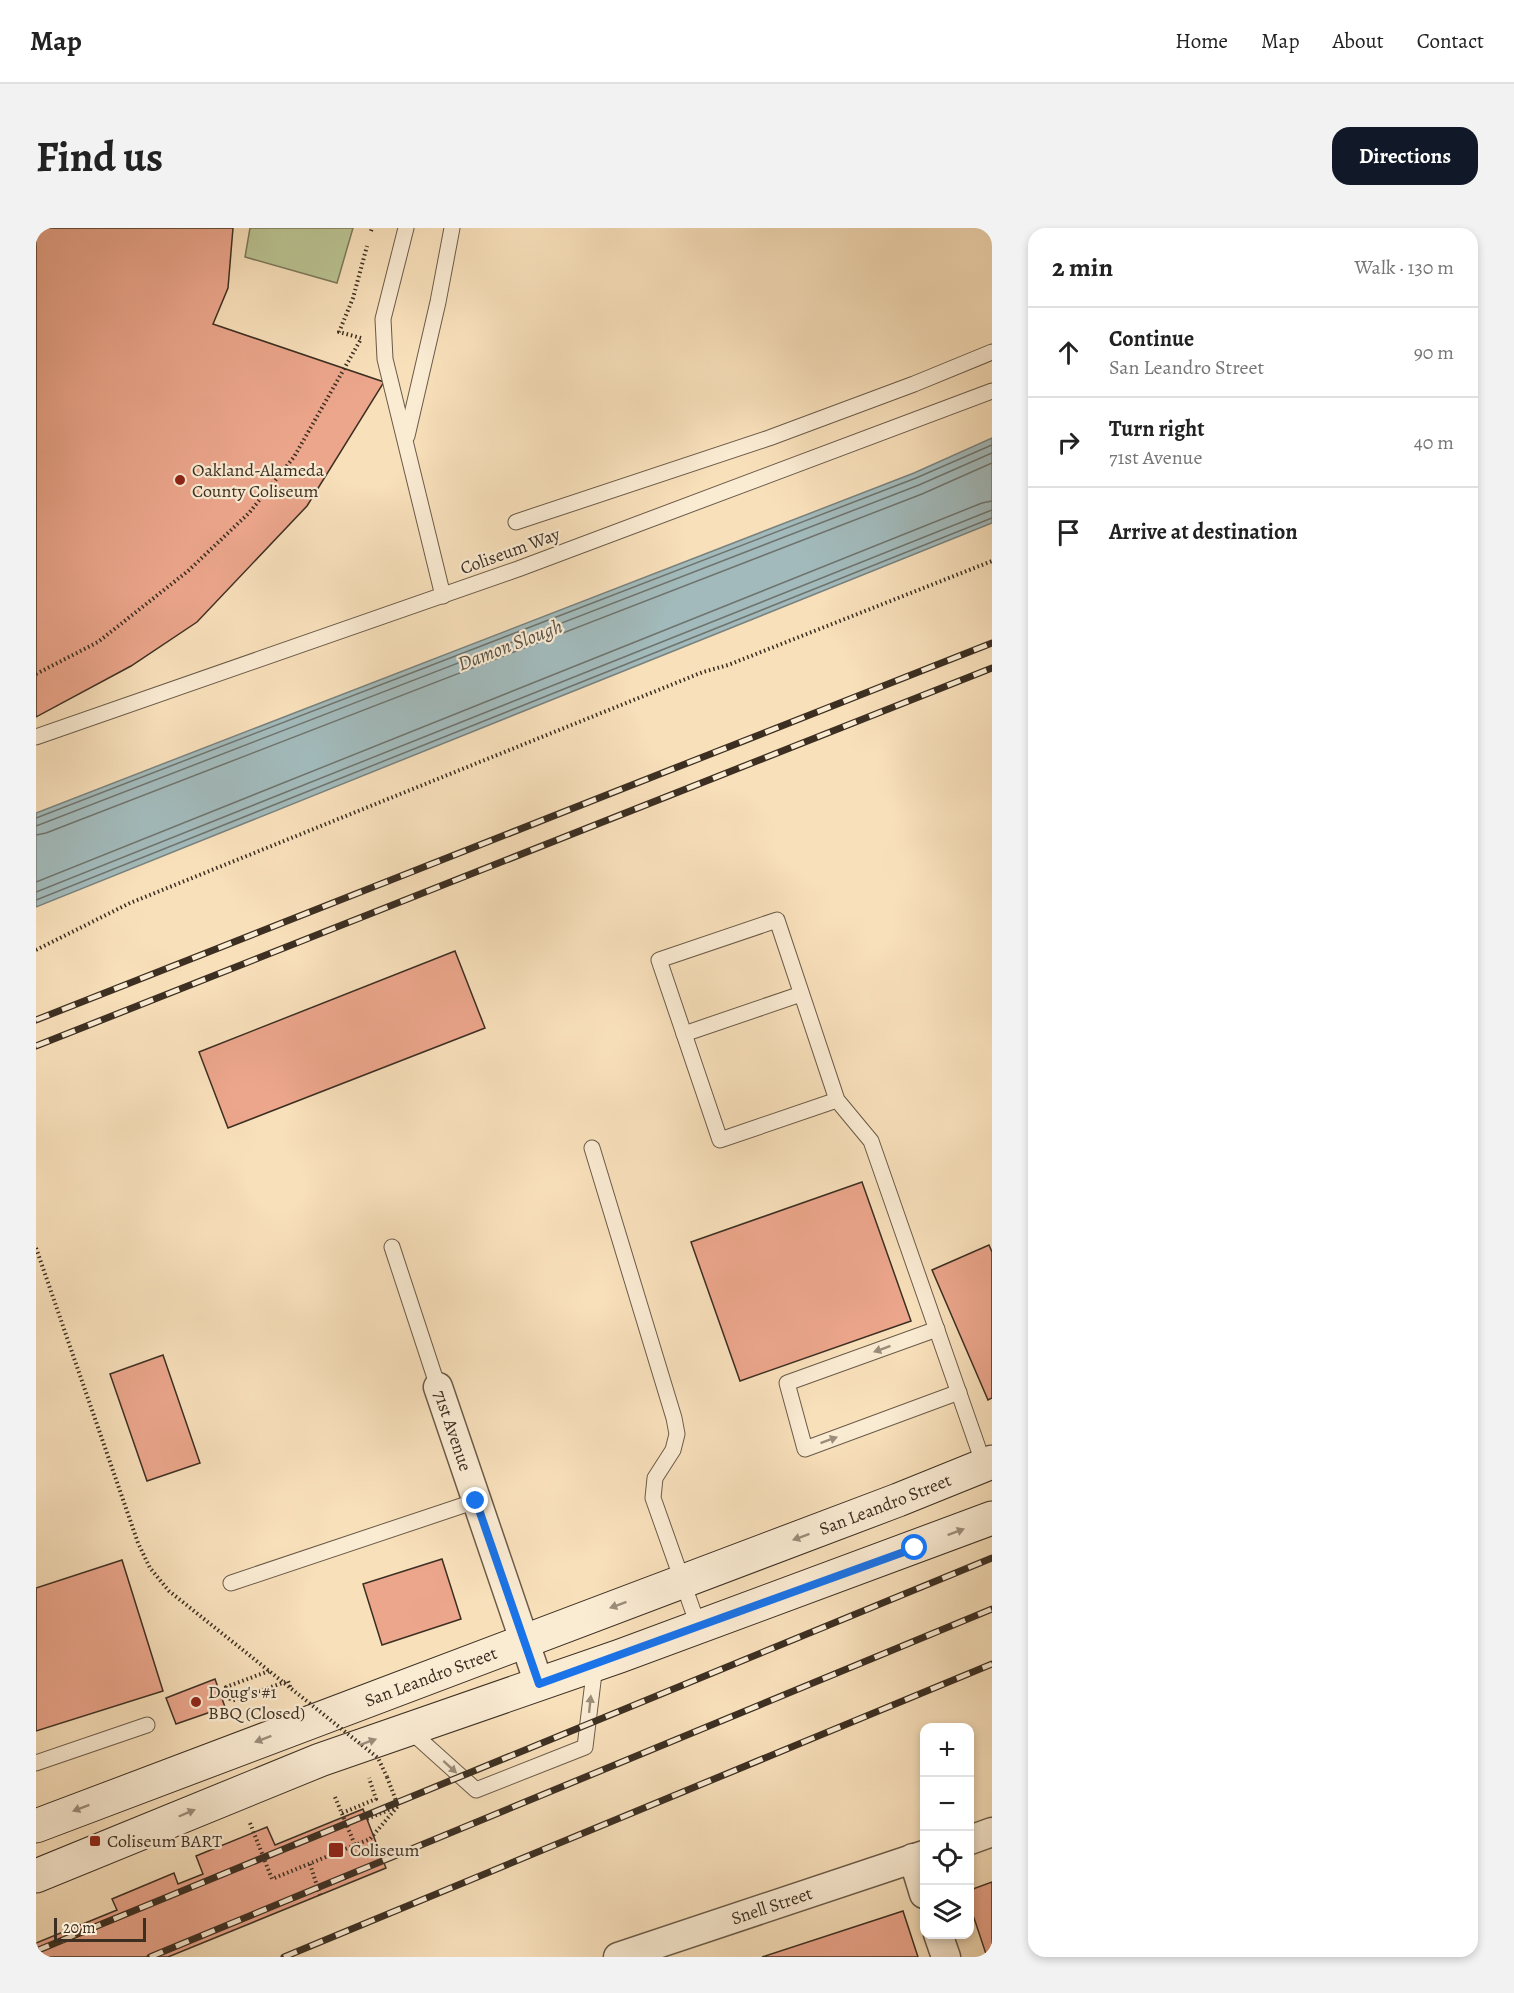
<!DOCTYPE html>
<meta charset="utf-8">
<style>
:root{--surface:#fff;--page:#f2f2f2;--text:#222;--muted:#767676;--line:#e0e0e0;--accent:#111827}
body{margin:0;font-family:Alegreya,serif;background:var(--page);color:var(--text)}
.controls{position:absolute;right:18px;bottom:18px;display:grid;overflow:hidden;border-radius:12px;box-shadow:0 3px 9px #0003}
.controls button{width:54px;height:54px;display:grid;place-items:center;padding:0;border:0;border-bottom:2px solid var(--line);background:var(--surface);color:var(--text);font:30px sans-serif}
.scale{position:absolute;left:18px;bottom:15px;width:92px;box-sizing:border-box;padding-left:6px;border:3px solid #3c2f22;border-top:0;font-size:16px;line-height:21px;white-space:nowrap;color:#3c2f22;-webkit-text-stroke:4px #faebd3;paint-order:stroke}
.stop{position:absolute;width:18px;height:18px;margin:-14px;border:4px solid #1a73e8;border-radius:50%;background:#fff}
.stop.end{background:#1a73e8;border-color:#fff;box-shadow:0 2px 6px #0008}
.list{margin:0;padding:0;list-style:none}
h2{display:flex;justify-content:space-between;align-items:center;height:78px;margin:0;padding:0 24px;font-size:26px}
h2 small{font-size:20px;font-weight:400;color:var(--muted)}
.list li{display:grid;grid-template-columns:39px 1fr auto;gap:18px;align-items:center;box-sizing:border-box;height:90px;padding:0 24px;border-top:2px solid var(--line)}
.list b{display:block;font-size:22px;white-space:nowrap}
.list p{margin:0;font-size:20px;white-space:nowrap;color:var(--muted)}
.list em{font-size:20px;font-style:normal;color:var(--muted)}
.icon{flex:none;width:33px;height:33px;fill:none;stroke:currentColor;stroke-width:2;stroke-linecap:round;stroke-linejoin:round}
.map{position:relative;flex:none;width:956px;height:1729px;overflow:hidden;border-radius:18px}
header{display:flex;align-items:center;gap:36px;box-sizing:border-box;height:84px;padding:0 30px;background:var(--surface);border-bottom:2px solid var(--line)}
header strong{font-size:28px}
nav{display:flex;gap:33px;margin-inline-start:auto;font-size:21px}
.intro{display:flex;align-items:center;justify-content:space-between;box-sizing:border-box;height:144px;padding:0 36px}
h1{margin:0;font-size:42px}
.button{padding:15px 27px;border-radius:18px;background:var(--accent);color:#fff;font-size:21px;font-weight:700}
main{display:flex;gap:36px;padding:0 36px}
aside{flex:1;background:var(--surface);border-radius:18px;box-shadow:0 3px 9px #0003}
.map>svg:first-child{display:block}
</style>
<header>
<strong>Map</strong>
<nav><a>Home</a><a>Map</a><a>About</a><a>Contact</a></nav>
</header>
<div class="intro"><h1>Find us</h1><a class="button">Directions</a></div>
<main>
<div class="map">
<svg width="956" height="1729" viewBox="0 0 956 1729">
<rect width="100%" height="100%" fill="#f8e0bb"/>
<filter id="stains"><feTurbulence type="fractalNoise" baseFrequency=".00333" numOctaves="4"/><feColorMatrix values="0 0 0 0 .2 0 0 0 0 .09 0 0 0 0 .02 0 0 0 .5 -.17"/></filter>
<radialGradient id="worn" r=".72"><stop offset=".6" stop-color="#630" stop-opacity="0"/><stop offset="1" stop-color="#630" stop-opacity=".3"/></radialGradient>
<path fill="#bac392" stroke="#7b795a" stroke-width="1.5" d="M214,0H317L301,55L209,29Z"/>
<path fill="#a2babb" stroke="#79827e" stroke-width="1.5" d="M956,210V295L0,679V585L878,245Z"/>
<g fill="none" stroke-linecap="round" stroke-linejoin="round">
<g stroke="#6f746e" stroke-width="1.5">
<path d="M0,590L880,250L956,217"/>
<path d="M0,598L883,257L956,225"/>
<path d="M0,607L10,605L886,266L956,235"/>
<path d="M0,654L946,275L956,273"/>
<path d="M0,664L956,282"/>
<path d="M0,672L956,290"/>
</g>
</g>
<g fill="#eca68c" stroke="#3c2f22" stroke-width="1.5">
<path d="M0,0H197L192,60L177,96L348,154L271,278L161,394L95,438L0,489Z"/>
<path d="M419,723L449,800L192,900L163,824Z"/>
<path d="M826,954L875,1093L704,1153L655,1014Z"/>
<path d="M953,1017L956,1024V1170L952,1172L896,1042Z"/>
<path d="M127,1127L164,1235L111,1253L74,1146Z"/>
<path d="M406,1331L425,1391L346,1417L327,1356Z"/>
<path d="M86,1332L127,1463L0,1503V1360Z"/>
<path d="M179,1451L189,1479L140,1496L130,1470Z"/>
<path d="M327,1581L350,1640L132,1729H0V1715L81,1682L76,1671L138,1645L142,1656L167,1646L160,1628L231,1599L239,1617Z"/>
<path d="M956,1654V1729H951L934,1678V1662Z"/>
<path d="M867,1683L882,1729H726Z"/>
</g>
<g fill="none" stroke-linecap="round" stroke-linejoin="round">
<g stroke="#6b5b48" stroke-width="17">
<g id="lane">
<path d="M370,0L347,91L349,131L407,368"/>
<path d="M371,208L402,74L416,0"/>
<path d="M480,294L733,210L878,156L956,124"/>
<path d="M0,509L482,341L956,163"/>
<path d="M648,806L765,766"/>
<path d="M801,872L741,692L623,732L684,912L801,872L835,913L948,1237"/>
<path d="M556,920L638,1190L641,1206L637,1222L619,1250L617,1270L663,1400"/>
<path d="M356,1019L402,1159"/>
<path d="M901,1101L751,1155L769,1221L923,1164"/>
<path d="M195,1355L440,1273"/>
<path d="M371,1500L440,1562L549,1519L559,1437"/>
<path d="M0,1535L111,1497"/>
</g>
</g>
<g stroke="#6b5b48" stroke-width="31">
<g id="street">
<path id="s1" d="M402,1159L503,1456"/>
<path d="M934,1612L956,1604"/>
<path d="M877,1630L888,1666"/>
<path d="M902,1706L910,1729"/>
<path id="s2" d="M582,1729L888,1627"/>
</g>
</g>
<g stroke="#3c2f22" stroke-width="35">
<g id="secondary">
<path id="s3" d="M0,1598L862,1272L956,1234"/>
<path d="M0,1648L284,1532L584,1428L956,1290"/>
</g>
</g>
<g stroke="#3c2f22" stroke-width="4" stroke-dasharray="1.5 3" stroke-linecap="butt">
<path d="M335,3L336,0"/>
<path d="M325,110L303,104L317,70L331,18"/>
<path d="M0,446L62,414L152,343L213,285L258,229L325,111"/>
<path d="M0,722L94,675L667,444L692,437L956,333"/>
<path d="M233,1443L190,1459L195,1473L252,1453L255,1461"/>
<path d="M299,1569L319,1617"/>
<path d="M306,1585L340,1571L333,1550"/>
<path d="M331,1591L362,1578L351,1549"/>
<path d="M214,1595L236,1651L334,1611L362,1578"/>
<path d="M274,1636L284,1667"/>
</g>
<use href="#lane" stroke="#faebd3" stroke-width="15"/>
<use href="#street" stroke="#faebd3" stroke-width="28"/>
<use href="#secondary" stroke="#faebd3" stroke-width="33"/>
<g stroke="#3c2f22" stroke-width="7">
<g id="rail">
<path d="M0,792L956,415"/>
<path d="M0,818L956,440"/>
<path d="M0,1723L956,1330"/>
<path d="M114,1729L956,1381"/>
<path d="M248,1729L956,1436"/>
</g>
</g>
<use href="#rail" stroke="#faebd3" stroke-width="4.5" stroke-dasharray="14" stroke-linecap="butt"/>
<path stroke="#3c2f22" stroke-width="4" stroke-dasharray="1.5 3" stroke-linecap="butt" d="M0,1020L102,1315L114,1340L133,1363L342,1530L351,1549"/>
</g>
<defs><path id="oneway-solid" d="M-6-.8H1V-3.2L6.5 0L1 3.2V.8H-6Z" transform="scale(1.5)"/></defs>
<g fill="#9b8d7a">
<use href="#oneway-solid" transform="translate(846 1121) rotate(160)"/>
<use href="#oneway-solid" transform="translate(793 1212) rotate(-20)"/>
<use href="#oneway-solid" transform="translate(920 1304) rotate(-21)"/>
<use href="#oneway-solid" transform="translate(765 1309) rotate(160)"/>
<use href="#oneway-solid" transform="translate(582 1377) rotate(160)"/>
<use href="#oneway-solid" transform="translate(554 1476) rotate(-84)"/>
<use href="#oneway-solid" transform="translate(227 1511) rotate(159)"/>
<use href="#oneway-solid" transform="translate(332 1514) rotate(-20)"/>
<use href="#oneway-solid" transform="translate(414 1539) rotate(42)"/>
<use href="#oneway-solid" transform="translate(45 1580) rotate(159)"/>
<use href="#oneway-solid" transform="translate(151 1585) rotate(-23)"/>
</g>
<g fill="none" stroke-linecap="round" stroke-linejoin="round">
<path stroke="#1a73e8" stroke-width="8" d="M440,1273L503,1456L879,1320"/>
</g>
<g fill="#8f2418" stroke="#faebd3" stroke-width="2">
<circle cx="144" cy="252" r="6"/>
<circle cx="160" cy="1474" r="6"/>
<rect x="53" y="1607" width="12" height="12" rx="3"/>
<rect x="292" y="1614" width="16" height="16" rx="3"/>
</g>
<g text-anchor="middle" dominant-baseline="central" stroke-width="4.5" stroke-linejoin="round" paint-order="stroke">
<g font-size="18" fill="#3c2f22" stroke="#faebd3" text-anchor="start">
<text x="156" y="242">Oakland-Alameda<tspan x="156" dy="21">County Coliseum</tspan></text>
<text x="172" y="1464">Doug's #1<tspan x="172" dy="21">BBQ (Closed)</tspan></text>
<text x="71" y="1613">Coliseum BART</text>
<text x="314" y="1622">Coliseum</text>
</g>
<g font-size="18" fill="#3c2f22" stroke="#faebd3">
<text transform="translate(474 323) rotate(-20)">Coliseum Way</text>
<text stroke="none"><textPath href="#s1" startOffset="46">71st Avenue</textPath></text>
<text stroke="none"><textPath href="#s3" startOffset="908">San Leandro Street</textPath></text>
<text stroke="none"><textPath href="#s3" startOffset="422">San Leandro Street</textPath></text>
<text stroke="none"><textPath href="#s2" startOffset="162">Snell Street</textPath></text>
</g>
<g font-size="20" font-style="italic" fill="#565248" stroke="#faebd3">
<text transform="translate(474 417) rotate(-21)">Damon Slough</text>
</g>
</g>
<rect width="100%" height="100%" filter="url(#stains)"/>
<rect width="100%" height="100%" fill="url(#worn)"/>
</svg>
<div class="controls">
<button>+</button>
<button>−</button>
<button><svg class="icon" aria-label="locate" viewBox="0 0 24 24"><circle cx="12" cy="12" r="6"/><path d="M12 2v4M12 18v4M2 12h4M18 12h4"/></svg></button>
<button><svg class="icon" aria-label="layers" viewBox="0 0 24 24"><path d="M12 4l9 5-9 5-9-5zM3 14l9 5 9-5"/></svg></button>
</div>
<div class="scale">20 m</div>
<div class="stop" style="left:879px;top:1320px"></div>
<div class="stop end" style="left:440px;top:1273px"></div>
</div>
<aside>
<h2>2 min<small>Walk · 130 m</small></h2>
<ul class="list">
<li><svg class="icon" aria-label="ahead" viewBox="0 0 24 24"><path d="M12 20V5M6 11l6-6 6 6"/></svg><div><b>Continue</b><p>San Leandro Street</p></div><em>90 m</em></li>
<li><svg class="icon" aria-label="right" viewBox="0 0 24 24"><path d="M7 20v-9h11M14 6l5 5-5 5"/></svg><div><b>Turn right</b><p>71st Avenue</p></div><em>40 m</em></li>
<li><svg class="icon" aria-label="arrive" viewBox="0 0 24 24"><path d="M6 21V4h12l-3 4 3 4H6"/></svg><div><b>Arrive at destination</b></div></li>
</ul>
</aside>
</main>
